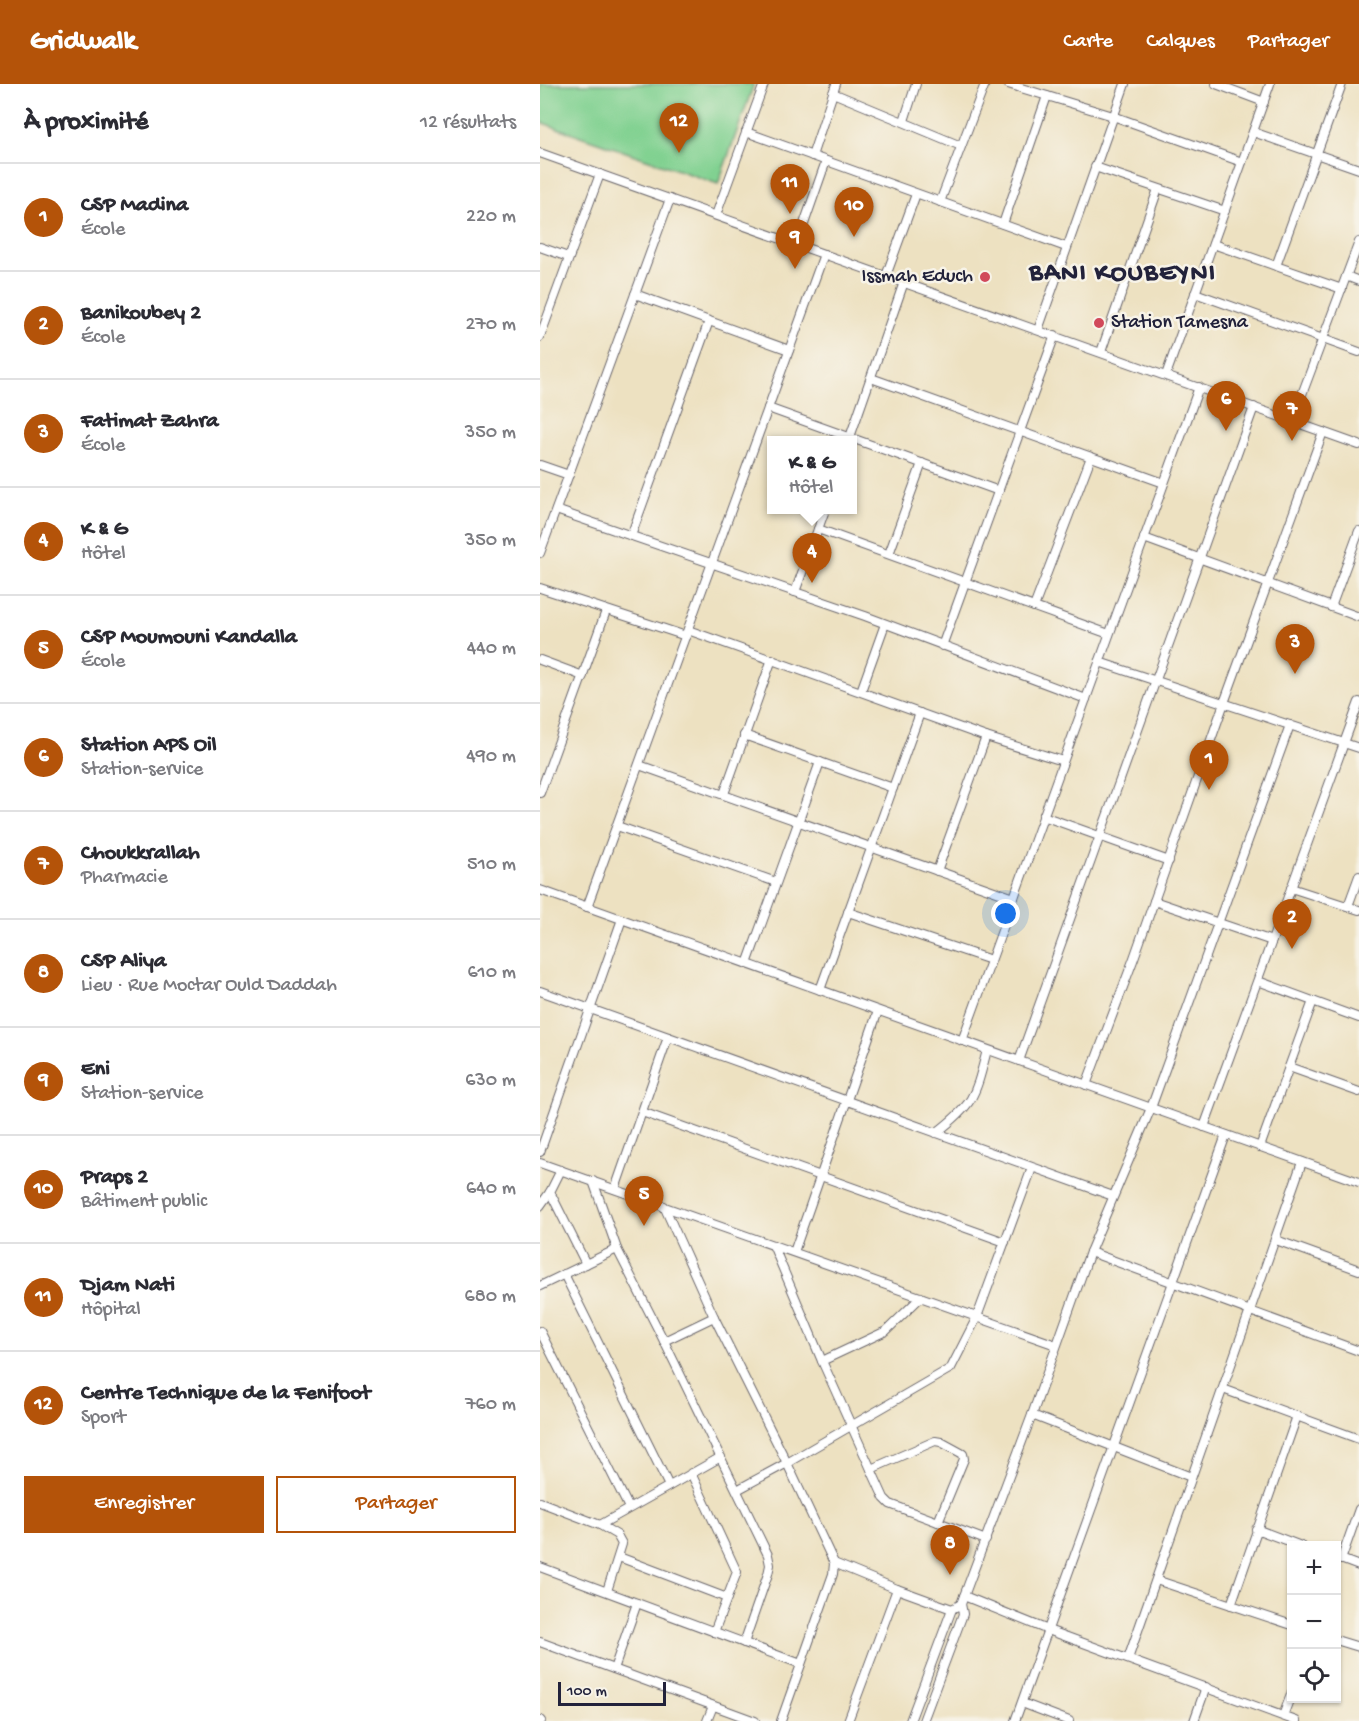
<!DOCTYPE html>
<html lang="fr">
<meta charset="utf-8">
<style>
:root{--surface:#fff;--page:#f2f2f3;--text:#2b2b33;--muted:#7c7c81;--line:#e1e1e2;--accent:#b45309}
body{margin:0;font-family:"Gochi Hand",sans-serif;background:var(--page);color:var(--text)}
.controls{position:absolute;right:18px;bottom:18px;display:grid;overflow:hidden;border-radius:0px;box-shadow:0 2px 4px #0004}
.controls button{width:54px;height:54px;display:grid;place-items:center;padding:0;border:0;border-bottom:2px solid var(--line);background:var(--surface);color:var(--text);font:30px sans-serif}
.scale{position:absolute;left:18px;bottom:15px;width:108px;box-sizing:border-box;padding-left:6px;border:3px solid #22223b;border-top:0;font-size:16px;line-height:21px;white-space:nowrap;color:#22223b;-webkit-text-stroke:4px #f7f3e8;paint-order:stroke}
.you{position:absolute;left:466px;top:830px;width:21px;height:21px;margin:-15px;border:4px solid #fff;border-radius:50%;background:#1a73e8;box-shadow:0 0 0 9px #1a73e833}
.badge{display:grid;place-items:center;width:39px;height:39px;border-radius:50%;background:var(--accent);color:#fff;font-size:20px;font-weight:700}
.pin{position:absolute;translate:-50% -50px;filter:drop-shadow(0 2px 3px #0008)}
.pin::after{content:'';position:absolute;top:32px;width:21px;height:18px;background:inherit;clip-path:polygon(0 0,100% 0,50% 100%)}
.popup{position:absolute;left:227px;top:352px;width:90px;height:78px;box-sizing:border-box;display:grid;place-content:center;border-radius:0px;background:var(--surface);filter:drop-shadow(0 2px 4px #0005);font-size:20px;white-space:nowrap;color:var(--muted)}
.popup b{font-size:22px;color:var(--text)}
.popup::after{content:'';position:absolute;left:50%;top:100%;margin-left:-12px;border:12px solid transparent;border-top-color:var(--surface)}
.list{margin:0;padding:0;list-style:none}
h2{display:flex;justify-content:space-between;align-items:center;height:78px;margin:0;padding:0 24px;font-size:26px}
h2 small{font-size:20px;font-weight:400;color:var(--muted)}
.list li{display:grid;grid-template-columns:39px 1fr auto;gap:18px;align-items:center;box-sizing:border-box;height:108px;padding:0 24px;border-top:2px solid var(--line)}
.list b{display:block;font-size:22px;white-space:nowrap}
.list p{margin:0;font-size:20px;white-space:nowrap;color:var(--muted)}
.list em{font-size:20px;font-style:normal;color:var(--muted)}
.actions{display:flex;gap:12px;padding:18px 24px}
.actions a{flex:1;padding:14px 0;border:2px solid var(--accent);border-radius:0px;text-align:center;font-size:21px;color:var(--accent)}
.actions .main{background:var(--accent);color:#fff}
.icon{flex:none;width:33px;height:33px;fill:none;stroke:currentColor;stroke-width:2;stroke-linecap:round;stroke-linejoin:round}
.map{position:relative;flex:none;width:819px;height:1637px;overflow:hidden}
header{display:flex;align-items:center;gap:36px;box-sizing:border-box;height:84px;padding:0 30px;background:var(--accent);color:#fff}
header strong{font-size:28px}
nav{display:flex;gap:33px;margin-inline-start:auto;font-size:21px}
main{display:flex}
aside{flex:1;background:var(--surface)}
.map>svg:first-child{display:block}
</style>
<header>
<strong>Gridwalk</strong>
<nav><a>Carte</a><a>Calques</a><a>Partager</a></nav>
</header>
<main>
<aside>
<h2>À proximité<small>12 résultats</small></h2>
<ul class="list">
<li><span class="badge">1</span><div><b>CSP Madina</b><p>École</p></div><em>220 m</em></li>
<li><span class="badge">2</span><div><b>Banikoubey 2</b><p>École</p></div><em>270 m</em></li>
<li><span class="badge">3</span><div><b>Fatimat Zahra</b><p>École</p></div><em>350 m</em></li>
<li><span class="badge">4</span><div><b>K &amp; G</b><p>Hôtel</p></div><em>350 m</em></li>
<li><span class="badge">5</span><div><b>CSP Moumouni Kandalla</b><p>École</p></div><em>440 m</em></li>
<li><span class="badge">6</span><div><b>Station APS Oil</b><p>Station-service</p></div><em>490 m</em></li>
<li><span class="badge">7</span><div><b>Choukkrallah</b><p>Pharmacie</p></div><em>510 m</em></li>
<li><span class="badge">8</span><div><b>CSP Aliya</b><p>Lieu · Rue Moctar Ould Daddah</p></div><em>610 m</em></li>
<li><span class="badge">9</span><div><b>Eni</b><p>Station-service</p></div><em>630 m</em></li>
<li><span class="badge">10</span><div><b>Praps 2</b><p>Bâtiment public</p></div><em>640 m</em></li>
<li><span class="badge">11</span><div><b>Djam Nati</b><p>Hôpital</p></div><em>680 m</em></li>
<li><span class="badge">12</span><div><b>Centre Technique de la Fenifoot</b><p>Sport</p></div><em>760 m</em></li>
</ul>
<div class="actions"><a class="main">Enregistrer</a><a>Partager</a></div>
</aside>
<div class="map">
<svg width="819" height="1637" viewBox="0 0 819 1637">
<rect width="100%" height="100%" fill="#f7f3e8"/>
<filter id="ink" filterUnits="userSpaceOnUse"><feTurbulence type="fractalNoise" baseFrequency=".0167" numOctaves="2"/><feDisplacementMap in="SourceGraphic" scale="12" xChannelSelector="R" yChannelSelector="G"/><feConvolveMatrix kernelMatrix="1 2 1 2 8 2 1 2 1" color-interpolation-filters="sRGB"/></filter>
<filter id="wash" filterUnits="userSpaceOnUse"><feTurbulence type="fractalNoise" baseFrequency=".008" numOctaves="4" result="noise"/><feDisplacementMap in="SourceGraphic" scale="24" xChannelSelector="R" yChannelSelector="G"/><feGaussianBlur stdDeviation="1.35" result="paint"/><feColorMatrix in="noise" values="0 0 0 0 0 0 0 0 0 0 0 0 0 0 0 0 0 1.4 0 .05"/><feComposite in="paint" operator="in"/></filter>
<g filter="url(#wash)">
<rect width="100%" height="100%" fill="#ede1c1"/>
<path fill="#81d191" stroke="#527a66" stroke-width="1.5" d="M0,0H214L178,100L0,38Z"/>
</g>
<g filter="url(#ink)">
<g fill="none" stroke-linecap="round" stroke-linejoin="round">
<g stroke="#69656a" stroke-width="10">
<g id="minor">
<path d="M468,0L573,32L702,78"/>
<path d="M676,0L724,18"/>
<path d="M293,9L421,62"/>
<path d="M364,37L376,0"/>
<path d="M206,48L526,163"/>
<path d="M713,48L819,85"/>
<path d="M0,69L819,361"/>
<path d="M272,72L296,0"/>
<path d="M555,83L685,127"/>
<path d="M400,118L445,0"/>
<path d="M176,131L224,0"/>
<path d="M463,140L507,12"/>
<path d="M257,160L286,77"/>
<path d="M673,160L802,205"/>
<path d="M0,163L28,173"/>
<path d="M736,182L802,0"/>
<path d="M346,192L376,110"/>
<path d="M806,192L819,197"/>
<path d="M655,209L819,268"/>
<path d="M95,210L249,266"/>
<path d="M498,246L585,0"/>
<path d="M0,253L60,90"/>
<path d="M561,268L618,105"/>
<path d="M626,291L730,0"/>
<path d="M331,294L624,399"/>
<path d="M228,324L459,407"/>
<path d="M752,337L819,158"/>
<path d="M309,356L364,198"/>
<path d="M0,381L29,391"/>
<path d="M16,426L325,532L546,615"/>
<path d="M278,445L569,550"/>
<path d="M91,452L169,237"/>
<path d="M604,454L819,533"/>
<path d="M0,469L130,115"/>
<path d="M349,470L382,379"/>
<path d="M0,504L146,552"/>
<path d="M255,508L285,426"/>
<path d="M494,523L551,373"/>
<path d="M791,523L819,447"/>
<path d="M148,546L446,653L523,677"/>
<path d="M402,562L515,251"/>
<path d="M0,576L43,592"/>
<path d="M559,578L819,664"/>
<path d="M321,607L345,540"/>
<path d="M204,651L353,704"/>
<path d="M99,681L474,814"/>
<path d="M0,709L66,527"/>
<path d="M184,710L232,575"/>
<path d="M503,732L629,777"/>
<path d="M77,742L236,798"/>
<path d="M397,787L446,653"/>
<path d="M751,804L819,826"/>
<path d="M0,806L819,1098"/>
<path d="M614,817L732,857"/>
<path d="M808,822L819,792"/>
<path d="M47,823L284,170"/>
<path d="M308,828L451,876"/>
<path d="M207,880L280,678"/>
<path d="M718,897L819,934"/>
<path d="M280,906L380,629"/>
<path d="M0,907L573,1112"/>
<path d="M422,957L659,303"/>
<path d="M479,977L714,323"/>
<path d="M749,983L819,1008"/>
<path d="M546,1001L594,874L684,619L783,348"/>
<path d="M102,1028L465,1158"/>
<path d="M664,1043L819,618"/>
<path d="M396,1049C435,1019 435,1012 447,966"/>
<path d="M720,1063L773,917"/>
<path d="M0,1068L82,835"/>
<path d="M0,1079L516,1261"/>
<path d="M53,1097L77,1165L124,1257L228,1471L230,1481L228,1490L204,1559"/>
<path d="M75,1105L128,953"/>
<path d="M10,1108L46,1180"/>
<path d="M0,1122L10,1108L21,1086"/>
<path d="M124,1122L174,1233L247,1379L294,1479L293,1490L241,1637"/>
<path d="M736,1156L819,1186"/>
<path d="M233,1161L282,1277L344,1414L350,1420L446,1456"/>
<path d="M254,1168L338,927"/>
<path d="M550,1168L819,1267"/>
<path d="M24,1190L129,1402"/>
<path d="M0,1202L77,1165"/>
<path d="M0,1247L89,1424"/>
<path d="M124,1257L174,1233"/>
<path d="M282,1277L346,1247L381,1213"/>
<path d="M683,1305L819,1355"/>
<path d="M492,1331L651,1393"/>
<path d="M331,1385L395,1357L401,1358L423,1370L424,1375L398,1438"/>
<path d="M151,1389L197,1488L174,1548"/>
<path d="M197,1406L247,1379L411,1284L437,1233L492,1084"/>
<path d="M0,1418L60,1441L181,1373"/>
<path d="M60,1441L77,1451L82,1460L67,1507"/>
<path d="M716,1445L761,1462"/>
<path d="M79,1473L187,1514"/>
<path d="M798,1474L819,1482"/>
<path d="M801,1476L819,1425"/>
<path d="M294,1479L357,1505L412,1525"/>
<path d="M0,1483L261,1580"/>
<path d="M616,1496L752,1541"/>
<path d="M424,1512L508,1546L756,1637"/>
<path d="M691,1521L757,1332"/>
<path d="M796,1556L819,1563"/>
<path d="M0,1558L215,1637"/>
<path d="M588,1575L762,1078"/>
<path d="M74,1585L97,1519"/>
<path d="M482,1619L529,1637"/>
<path d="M743,1632L752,1608"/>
<path d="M0,1636L1,1637"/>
<path d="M167,1637L173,1622"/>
<path d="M308,1637L357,1505"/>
<path d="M370,1637L412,1525L421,1520"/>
<path d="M383,1637L423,1530L421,1520L492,1331L550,1168L611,1024L750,641"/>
<path d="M475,1637L686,1051"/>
<path d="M654,1637L666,1603"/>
</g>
</g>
<use href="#minor" stroke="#fff" stroke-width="8"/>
</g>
</g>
<g fill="#d1495b" stroke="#f7f3e8" stroke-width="2">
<circle cx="445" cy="193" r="6"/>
<circle cx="559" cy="239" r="6"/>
</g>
<g text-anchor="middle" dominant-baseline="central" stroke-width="5" stroke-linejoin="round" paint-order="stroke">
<g font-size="20" fill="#22223b" stroke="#f7f3e8" text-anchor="end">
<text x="433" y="193">Issmah Educh</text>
<text x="571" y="239" text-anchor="start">Station Tamesna</text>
</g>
<g font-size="26" font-weight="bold" letter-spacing="1.5" fill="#22223b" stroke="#f7f3e8">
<text x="583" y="190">BANI KOUBEYNI</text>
</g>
</g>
</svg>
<div class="controls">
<button>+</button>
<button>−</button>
<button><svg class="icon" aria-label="locate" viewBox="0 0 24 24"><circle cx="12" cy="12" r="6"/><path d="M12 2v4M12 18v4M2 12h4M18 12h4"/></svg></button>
</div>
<div class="scale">100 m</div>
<div class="you"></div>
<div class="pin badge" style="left:669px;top:706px">1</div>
<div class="pin badge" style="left:752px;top:865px">2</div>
<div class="pin badge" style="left:755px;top:590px">3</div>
<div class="pin badge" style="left:272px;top:499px">4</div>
<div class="popup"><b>K &amp; G</b>Hôtel</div>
<div class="pin badge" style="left:104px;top:1142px">5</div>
<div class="pin badge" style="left:686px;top:347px">6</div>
<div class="pin badge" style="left:752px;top:357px">7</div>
<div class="pin badge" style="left:410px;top:1491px">8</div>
<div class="pin badge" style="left:255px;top:185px">9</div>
<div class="pin badge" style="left:314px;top:153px">10</div>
<div class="pin badge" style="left:250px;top:130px">11</div>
<div class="pin badge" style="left:139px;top:69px">12</div>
</div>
</main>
